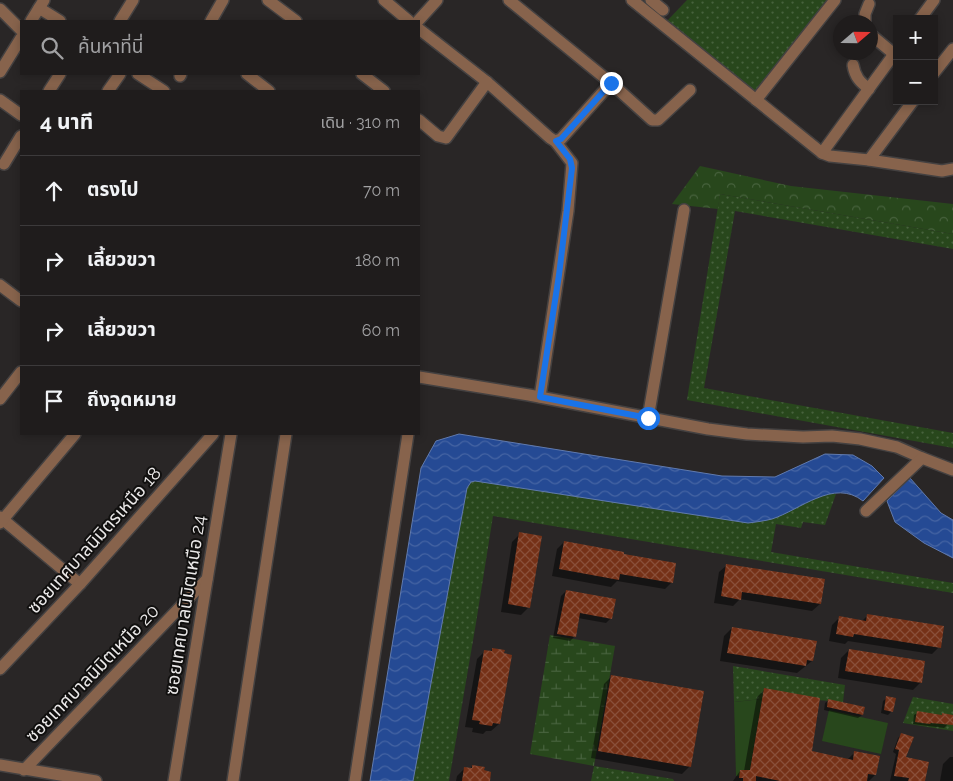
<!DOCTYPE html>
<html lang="th">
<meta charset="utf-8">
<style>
:root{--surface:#1f1c1c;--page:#2c2929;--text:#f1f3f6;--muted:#a1a1a3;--line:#3c3a3b}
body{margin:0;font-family:Raleway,"Noto Sans Thai",sans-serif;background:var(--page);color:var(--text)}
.controls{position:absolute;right:15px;top:15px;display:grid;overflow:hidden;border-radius:0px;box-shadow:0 2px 8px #0003}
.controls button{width:45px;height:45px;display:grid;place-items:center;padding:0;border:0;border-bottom:1px solid var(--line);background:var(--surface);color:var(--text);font:25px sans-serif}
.compass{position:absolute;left:833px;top:15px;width:45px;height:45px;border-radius:50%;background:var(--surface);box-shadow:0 2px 8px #0003;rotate:70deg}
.stop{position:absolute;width:15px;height:15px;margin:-11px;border:4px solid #1a73e8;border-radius:50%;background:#fff}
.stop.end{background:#1a73e8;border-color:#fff;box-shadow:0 1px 5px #0008}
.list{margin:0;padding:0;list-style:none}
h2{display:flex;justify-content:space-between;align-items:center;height:65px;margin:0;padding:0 20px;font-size:21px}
h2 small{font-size:16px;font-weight:400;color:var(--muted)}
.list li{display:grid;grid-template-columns:32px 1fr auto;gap:15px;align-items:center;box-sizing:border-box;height:70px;padding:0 20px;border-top:1px solid var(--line)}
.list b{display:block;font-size:19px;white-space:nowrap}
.list em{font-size:16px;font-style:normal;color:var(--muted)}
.icon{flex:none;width:28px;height:28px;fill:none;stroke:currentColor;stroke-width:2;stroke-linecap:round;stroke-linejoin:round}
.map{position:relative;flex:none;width:953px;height:781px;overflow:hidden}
.search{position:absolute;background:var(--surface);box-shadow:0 2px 8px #0003;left:20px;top:20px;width:400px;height:55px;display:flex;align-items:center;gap:12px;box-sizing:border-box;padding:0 18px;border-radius:0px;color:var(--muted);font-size:19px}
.panel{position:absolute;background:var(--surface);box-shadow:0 2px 8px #0003;left:20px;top:90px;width:400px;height:345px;border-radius:0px}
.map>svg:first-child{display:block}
</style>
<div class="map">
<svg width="953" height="781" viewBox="0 0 953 781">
<defs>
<pattern id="grass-dots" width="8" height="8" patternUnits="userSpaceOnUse" patternTransform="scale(1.25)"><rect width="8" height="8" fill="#28471c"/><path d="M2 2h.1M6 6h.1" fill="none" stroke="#47623d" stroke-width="1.8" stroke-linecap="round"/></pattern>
<pattern id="forest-crowns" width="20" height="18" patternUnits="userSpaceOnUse" patternTransform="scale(1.25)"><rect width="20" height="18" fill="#28471c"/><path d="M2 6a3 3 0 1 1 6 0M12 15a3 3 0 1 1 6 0" fill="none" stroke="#47623d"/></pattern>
<pattern id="wetland-marsh" width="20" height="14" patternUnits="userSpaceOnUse" patternTransform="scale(1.25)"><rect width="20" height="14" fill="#28471c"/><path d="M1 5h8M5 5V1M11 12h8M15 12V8" fill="none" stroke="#47623d"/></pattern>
<pattern id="water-waves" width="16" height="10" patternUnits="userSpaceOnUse" patternTransform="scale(1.25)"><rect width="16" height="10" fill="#254a94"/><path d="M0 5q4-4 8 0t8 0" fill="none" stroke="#4564a3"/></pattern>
<pattern id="building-cross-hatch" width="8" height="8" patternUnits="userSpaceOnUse" patternTransform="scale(1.25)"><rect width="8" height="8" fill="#753117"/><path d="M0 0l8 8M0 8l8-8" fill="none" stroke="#894f39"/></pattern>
</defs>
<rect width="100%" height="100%" fill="#292626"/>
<g fill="url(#grass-dots)">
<path d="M687,0H840L755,93L666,22Z"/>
<path d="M720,194L953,234V249L735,211L704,388L953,433V448L687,400Z"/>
<path d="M475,481L772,518L827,493L836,494L825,525L803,522L801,528L776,524L771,552L953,583V593L493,516L476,623L449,781H413L467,488L471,482Z"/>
<path d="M733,666L845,685L843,702L766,696L762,699L734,702Z"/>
<path d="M913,697L953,704V731L903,723Z"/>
<path d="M594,766L673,779L674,781H591Z"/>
</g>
<path fill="url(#forest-crowns)" d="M700,166L791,186L953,204V234L720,194L718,209L672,204Z"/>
<path fill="url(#wetland-marsh)" d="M550,635L615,646L594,766L530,754Z"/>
<g fill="#28471c">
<path d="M762,699L749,775L736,776L734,702Z"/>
<path d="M829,710L888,723L881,754L822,741Z"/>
</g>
<g fill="url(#water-waves)" stroke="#607aae">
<path d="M459,434L722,476L775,477L825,454L853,455L872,466L884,478L863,501C834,478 800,510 772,519C764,521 756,522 748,523L475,481L471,482L467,488L413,781H370L421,468L436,441Z"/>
<path d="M910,478L941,513L953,520V558L924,543L895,522L887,501Z"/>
</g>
<g fill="#0007">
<path d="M520,534L529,607L521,615L501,612L512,542Z"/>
<path d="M564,542L623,555L672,582L665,589L617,581L611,587L552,576L557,549Z"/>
<path d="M727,565L820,604L812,611L740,599L733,606L714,603L719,572Z"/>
<path d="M566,591L611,618L606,623L578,618L575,636L570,641L553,638L561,596Z"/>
<path d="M868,615L939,647L932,654L848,641L845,644L829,641L832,625L839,618L861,622Z"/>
<path d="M732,628L812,661L797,673L720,661L724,636Z"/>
<path d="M492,649L499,724L491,731H486L483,734L472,732L473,728L465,727L477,659L485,651L490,652Z"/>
<path d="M849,650L921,682L913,690L838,678L841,658Z"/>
<path d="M612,676L690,766L682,774L591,758L604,684Z"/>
<path d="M765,689L811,752L847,760L854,753L875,775L869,781H733L740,771H744L757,697Z"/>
<path d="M887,698L892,711L888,715L881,713L883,701Z"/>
<path d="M829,700L862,715L858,718L824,710L825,703Z"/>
<path d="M917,713L941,716H948L947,725L944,728L913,724L914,715Z"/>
<path d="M902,734L905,758L924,781H890L896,754L893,752L898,738Z"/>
<path d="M950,757H953V781H940L943,764Z"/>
<path d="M472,766L483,771L489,781H456L457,776L465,768L470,769Z"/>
</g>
<g fill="url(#building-cross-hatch)">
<path d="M519,532L542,536L530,608L508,604Z"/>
<path d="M564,541L624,552V554L676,563L673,583L620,574L619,580L559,569Z"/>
<path d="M726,564L825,579L821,604L742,592L741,600L721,596Z"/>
<path d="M566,590L616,599L612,619L580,613L576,637L557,634Z"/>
<path d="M867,614L944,626L941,648L854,634L853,637L836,634L839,616L866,621Z"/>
<path d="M732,627L817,641L813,661L807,660L806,666L727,653Z"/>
<path d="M492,648L505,650L504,653L512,655L500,724L493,723L492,726L479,724L480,721L472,720L484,650L492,651Z"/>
<path d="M849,649L925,661L922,683L845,671Z"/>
<path d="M611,675L704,691L691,767L598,751Z"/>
<path d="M764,688L820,698L812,751L853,760L854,751L880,756L876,775L868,774L867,781H780L756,776V781H743V778H739L740,770H750Z"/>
<path d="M886,696L896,698L893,712L884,710Z"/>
<path d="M828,699L865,707L863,715L827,707Z"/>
<path d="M917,711L942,715V713L953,715V725L931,723L930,724L915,722Z"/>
<path d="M901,733L914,737L906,757L929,762L925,781H908L909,778L894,776L899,750L895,749Z"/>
<path d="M472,765L485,767L484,770L491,772L490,781H462L464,767L472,768Z"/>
</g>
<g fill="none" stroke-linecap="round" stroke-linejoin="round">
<g stroke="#444141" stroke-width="14">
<g id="street">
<path d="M268,0L296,21"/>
<path d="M384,0L409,21"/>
<path d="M509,0L611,83L652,120H658L690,90"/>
<path d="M632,0L822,153L830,156L869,160L942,171L953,169"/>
<path d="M651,0L663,10"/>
<path d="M39,8L60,21"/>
<path d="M0,9L21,30"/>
<path d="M920,19L934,0"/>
<path d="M31,21L44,0"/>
<path d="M120,21L133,0"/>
<path d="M211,21L223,0"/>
<path d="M418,21L437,0"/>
<path d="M865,22V14L869,4"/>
<path d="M419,29L487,82L550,138L555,141L572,163L568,211L540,397"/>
<path d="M870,34L894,54"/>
<path d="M853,65C855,77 860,82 869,89"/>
<path d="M0,72L21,38"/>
<path d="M934,73L953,49"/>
<path d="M138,74L164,91"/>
<path d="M247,74L269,91"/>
<path d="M362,74L384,91"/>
<path d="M180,76L181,74"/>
<path d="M49,91L60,74"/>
<path d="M108,91L120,74"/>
<path d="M0,100L21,115"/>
<path d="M756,100L835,0"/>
<path d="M419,120L438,136L446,138L487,82"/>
<path d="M555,141L561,139L611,83"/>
<path d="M822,153L897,50"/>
<path d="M869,160L913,101"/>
<path d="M4,164L21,136"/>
<path d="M0,285L21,301"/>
<path d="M419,377L529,395L708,429L747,434L803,437L832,436L860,439L897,447L922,458"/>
<path d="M0,399L21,372"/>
<path d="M648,418L684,210"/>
<path d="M866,511L922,458L953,470"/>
<path d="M0,517L80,584"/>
<path d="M0,523L75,434"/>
<path d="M0,669L80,584L213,434"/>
<path d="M0,765L96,781"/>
<path d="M24,770L207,579"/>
<path d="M174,781L231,434"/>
<path d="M233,781L286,434"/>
<path d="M355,781L408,434"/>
</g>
</g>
<use href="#street" stroke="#87634c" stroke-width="11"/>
</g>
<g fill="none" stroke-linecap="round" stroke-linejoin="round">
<path stroke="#1a73e8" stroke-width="6" d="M611,83L561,139L556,141L570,159L572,168L559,275L540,397L648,418"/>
</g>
<g text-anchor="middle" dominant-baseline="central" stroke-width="4" stroke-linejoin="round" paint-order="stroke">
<g font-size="18" fill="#ebe9e9" stroke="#11100f">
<text transform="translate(94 540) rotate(-48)">ซอยเทศบาลนิมิตรเหนือ 18</text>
<text transform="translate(185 605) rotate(-81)">ซอยเทศบาลนิมิตเหนือ 24</text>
<text transform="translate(92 673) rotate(-46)">ซอยเทศบาลนิมิตเหนือ 20</text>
</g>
</g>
</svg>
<div class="controls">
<button>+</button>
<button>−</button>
</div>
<svg class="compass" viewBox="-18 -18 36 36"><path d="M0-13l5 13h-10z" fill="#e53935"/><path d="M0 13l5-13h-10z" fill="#a1a1a3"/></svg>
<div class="stop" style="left:648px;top:418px"></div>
<div class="stop end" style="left:611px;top:83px"></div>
<div class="search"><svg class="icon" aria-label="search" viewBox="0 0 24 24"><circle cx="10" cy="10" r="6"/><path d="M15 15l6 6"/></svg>ค้นหาที่นี่</div>
<section class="panel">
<h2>4 นาที<small>เดิน · 310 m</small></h2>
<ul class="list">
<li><svg class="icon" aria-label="ahead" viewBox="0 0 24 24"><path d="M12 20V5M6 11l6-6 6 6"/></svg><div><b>ตรงไป</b></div><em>70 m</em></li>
<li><svg class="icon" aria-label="right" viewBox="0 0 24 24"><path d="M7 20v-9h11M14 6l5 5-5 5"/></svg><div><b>เลี้ยวขวา</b></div><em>180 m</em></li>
<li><svg class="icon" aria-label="right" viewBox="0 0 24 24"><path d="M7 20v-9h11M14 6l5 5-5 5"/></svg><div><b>เลี้ยวขวา</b></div><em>60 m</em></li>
<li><svg class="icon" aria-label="arrive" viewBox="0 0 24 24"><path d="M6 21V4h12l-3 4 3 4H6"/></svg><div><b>ถึงจุดหมาย</b></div></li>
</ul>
</section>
</div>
